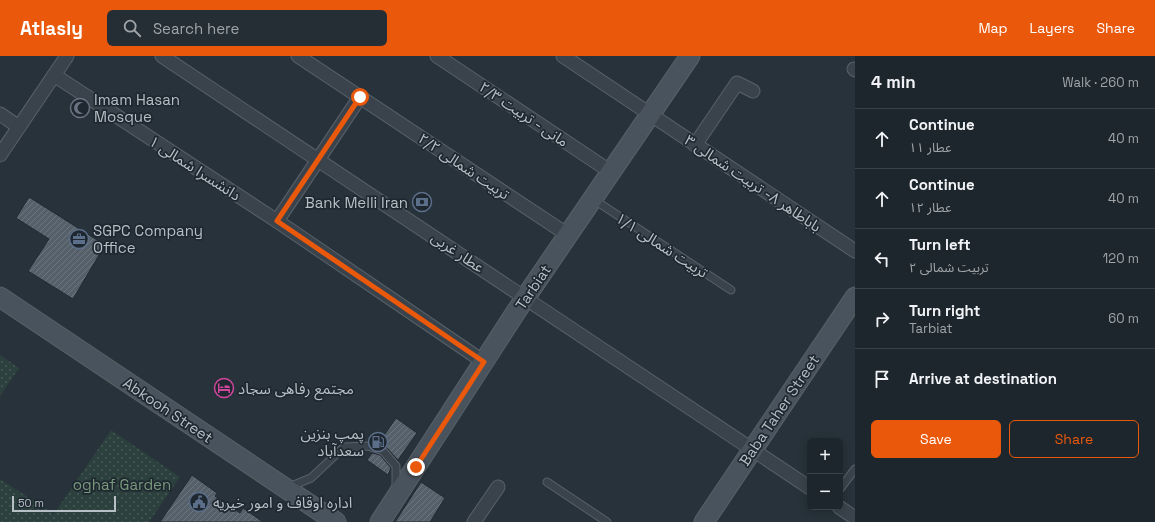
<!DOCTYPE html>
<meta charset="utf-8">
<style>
:root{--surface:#1d262c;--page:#252e34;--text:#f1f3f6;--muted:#a0a5a9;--line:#3b4348;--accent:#ea580c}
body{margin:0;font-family:"Space Grotesk","Noto Sans Arabic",sans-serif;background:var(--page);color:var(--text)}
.controls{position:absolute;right:12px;bottom:12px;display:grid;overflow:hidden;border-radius:6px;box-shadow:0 2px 10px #0003}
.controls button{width:36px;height:36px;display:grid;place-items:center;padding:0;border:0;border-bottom:1px solid var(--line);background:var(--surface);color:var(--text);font:20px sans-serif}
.scale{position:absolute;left:12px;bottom:10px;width:104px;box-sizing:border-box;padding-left:4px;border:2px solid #b6bec6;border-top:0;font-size:11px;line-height:14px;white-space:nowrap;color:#b6bec6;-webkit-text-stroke:3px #1f2830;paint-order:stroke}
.stop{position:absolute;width:12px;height:12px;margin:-9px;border:3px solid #ea580c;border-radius:50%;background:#fff}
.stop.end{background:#ea580c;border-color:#fff;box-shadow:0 1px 4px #0008}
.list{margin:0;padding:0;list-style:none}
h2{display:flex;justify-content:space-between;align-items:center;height:52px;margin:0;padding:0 16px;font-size:17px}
h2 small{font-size:13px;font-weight:400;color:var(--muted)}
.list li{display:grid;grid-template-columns:26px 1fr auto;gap:12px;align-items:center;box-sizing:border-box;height:60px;padding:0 16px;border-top:1px solid var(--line)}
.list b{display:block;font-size:15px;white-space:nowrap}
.list p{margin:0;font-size:13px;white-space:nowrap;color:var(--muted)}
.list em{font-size:13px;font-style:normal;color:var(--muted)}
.actions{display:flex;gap:8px;padding:12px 16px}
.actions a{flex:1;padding:9px 0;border:1px solid var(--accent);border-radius:6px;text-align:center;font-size:14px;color:var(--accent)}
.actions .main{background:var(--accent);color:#fff}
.icon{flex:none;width:22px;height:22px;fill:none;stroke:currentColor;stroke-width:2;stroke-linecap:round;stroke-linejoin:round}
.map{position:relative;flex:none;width:855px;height:466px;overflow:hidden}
header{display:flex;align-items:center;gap:24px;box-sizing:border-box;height:56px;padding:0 20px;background:var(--accent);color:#fff}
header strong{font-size:19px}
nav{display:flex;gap:22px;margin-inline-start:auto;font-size:14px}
.search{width:280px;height:36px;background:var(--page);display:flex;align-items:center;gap:10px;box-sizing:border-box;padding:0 14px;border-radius:6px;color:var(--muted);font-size:15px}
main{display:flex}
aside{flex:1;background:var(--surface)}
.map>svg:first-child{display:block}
</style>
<header>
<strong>Atlasly</strong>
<div class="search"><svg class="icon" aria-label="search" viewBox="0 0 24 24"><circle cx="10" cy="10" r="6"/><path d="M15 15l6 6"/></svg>Search here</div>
<nav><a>Map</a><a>Layers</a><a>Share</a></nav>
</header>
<main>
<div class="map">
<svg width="855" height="466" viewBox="0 0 855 466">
<defs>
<pattern id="garden-dots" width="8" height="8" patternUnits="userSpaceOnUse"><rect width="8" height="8" fill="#2c403d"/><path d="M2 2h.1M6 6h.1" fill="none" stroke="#485a58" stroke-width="1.8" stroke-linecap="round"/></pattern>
<pattern id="building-hatch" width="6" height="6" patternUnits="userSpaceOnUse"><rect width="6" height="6" fill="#55606a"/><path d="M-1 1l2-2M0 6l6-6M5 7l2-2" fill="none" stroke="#6b757e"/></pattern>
</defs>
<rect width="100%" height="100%" fill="#27323a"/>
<g fill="url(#garden-dots)">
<path d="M0,299L19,312L0,340Z"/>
<path d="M111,374L180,421L149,466H0V423L54,458Z"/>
</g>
<g fill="url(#building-hatch)" stroke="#212a32">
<path d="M29,141L105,189L73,243L28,215L49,183L16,162Z"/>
<path d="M396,362L417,377L398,404L386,391L378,388Z"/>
<path d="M372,397L380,399L391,412L388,419L367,404Z"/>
<path d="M192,419L217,437L215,440L240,457L243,452L263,466H160Z"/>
<path d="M421,426L445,442L430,466H395Z"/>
</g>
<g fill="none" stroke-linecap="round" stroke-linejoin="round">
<g stroke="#586169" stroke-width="9">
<g id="lane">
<path d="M593,143L731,234"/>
<path d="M547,426L607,466"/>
<path d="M289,431L311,422L344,391L368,390L383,395L396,410V430"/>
<path d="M840,433L855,413"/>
</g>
</g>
<g stroke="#586169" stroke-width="15">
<g id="street">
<path d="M162,0L810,432"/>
<path d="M298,0L568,179"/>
<path d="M437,0L611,116"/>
<path d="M563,0L855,195"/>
<path d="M854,13L855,14"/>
<path d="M54,19L277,165L484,306"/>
<path d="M0,58L19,71"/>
<path d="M695,89L737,27L753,35"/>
<path d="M0,99L67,0"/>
<path d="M277,165L360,41"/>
<path d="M839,451L855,462"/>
<path d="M474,466L498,431"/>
</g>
</g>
<g stroke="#586169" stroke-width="21">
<g id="secondary">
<path d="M0,241L336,466"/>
<path d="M380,466L525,242L690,0"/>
<path d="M704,466L855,241"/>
</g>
</g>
<use href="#lane" stroke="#3a434b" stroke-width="7"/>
<use href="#street" stroke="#3a434b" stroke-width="13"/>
<use href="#secondary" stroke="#49535d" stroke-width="19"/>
</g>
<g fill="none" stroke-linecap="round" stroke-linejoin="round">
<path stroke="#ea580c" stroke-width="5" d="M360,41L277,165L484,306L416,411"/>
</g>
<defs>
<g id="mosque-ring" transform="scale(1)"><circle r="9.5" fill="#1f2830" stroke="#6b7280" stroke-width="1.5"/><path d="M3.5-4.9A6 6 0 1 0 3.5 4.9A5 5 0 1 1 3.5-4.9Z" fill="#6b7280"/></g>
<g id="bank-ring" transform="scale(1)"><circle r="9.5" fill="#1f2830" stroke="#5c6f8a" stroke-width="1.5"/><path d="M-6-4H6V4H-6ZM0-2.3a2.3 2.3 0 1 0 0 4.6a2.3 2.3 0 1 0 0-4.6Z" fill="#5c6f8a"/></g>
<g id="office-ring" transform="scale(1)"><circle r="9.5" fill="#1f2830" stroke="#5c6f8a" stroke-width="1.5"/><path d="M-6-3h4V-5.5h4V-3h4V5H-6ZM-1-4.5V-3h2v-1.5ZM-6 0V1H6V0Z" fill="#5c6f8a"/></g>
<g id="hotel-ring" transform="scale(1)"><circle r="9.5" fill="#1f2830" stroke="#d1479c" stroke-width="1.5"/><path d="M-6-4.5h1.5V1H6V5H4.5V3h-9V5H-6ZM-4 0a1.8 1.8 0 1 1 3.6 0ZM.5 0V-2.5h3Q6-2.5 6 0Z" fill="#d1479c"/></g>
<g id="fuel-ring" transform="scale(1)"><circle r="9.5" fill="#1f2830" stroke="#5c6f8a" stroke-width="1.5"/><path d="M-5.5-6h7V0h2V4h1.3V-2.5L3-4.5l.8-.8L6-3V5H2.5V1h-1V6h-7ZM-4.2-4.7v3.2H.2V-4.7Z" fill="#5c6f8a"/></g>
<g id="civic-ring" transform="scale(1)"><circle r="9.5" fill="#1f2830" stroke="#5c6f8a" stroke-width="1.5"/><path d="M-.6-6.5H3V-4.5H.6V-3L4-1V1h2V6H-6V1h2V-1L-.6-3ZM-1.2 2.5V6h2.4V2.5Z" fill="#5c6f8a"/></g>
</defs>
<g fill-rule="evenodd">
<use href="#mosque-ring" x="80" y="52"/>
<use href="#bank-ring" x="422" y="146"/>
<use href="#office-ring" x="79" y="183"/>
<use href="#hotel-ring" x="224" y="332"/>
<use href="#fuel-ring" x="378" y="386"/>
<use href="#civic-ring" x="199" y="446"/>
</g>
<g text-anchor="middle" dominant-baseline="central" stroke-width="3.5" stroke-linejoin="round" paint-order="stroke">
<g font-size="15" fill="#b6bec6" stroke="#1f2830" text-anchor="start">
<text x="94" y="43">Imam Hasan<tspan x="94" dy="17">Mosque</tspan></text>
<text x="408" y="146" text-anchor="end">Bank Melli Iran</text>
<text x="93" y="174">SGPC Company<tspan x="93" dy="17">Office</tspan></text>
<text x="238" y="332">مجتمع رفاهی سجاد</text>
<text x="364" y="377" text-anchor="end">پمپ بنزین<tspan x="364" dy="17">سعدآباد</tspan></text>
<text x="213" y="446">اداره اوقاف و امور خیریه</text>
</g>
<g font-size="15" fill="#b6bec6" stroke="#1f2830">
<text transform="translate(524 58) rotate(34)">مانی - تربیت ۲/۳</text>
<text transform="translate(464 110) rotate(34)">تربیت شمالی ۲/۲</text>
<text transform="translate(195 112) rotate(33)">دانشسرا شمالی ۱</text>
<text transform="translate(753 127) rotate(34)">باباطاهر ۸- تربیت شمالی ۳</text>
<text transform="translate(662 189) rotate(33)">تربیت شمالی ۱/۱</text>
<text transform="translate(458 196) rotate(34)">عطار غربی</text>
<text transform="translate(533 231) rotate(-56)">Tarbiat</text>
<text transform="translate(168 354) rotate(34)">Abkooh Street</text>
<text transform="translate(779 354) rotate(-56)">Baba Taher Street</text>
</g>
<g font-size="15" fill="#78997b" stroke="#1f2830">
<text x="122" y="428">oghaf Garden</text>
</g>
</g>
</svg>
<div class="controls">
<button>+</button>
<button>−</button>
</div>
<div class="scale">50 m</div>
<div class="stop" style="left:360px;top:41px"></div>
<div class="stop end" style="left:416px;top:411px"></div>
</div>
<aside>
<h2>4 min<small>Walk · 260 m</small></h2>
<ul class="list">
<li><svg class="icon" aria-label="ahead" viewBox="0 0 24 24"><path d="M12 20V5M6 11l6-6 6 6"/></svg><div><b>Continue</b><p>عطار ۱۱</p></div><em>40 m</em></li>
<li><svg class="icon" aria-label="ahead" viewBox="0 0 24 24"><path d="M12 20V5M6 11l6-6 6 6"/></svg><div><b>Continue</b><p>عطار ۱۲</p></div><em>40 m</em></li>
<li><svg class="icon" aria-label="left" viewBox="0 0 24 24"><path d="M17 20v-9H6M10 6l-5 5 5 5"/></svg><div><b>Turn left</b><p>تربیت شمالی ۲</p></div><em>120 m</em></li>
<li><svg class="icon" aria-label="right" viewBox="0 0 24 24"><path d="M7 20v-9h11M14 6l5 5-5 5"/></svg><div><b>Turn right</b><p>Tarbiat</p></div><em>60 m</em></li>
<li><svg class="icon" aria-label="arrive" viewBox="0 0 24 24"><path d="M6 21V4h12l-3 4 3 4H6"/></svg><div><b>Arrive at destination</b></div></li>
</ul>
<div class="actions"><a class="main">Save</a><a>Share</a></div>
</aside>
</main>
